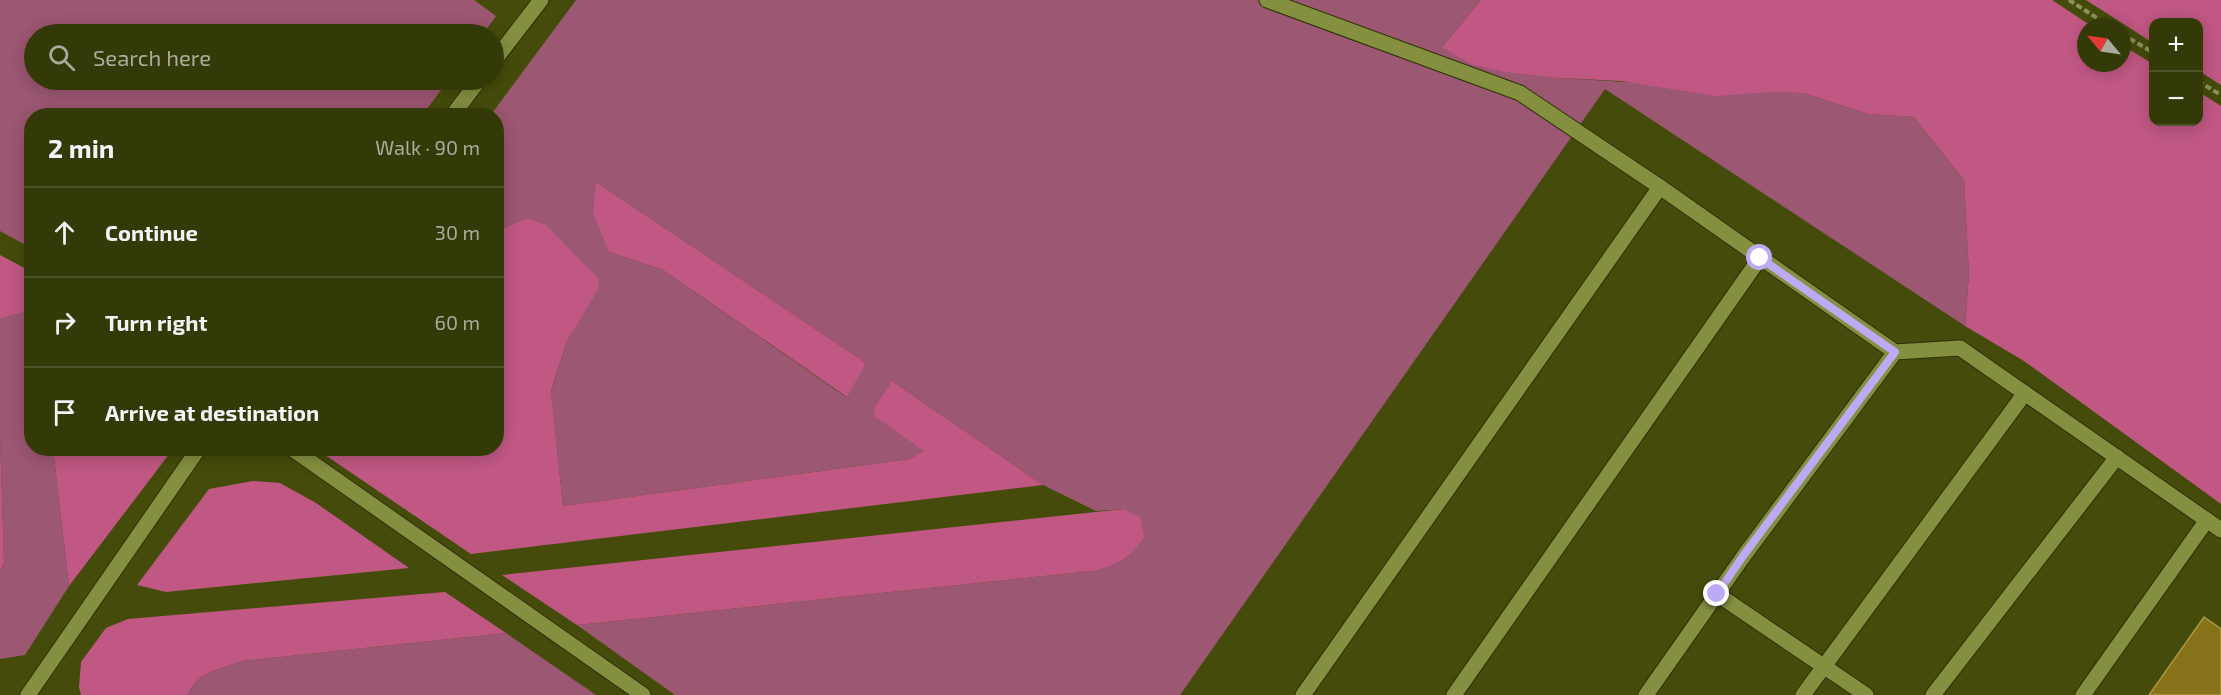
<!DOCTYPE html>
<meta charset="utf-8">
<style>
:root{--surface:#343908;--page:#3c4012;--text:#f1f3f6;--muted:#a9ac9c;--line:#4e5329}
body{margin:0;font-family:"Exo 2",sans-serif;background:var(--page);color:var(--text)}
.controls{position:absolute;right:18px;top:18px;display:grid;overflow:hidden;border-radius:12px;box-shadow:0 3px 15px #0003}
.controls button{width:54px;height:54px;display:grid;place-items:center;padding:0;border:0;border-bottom:2px solid var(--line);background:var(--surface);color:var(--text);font:30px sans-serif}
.compass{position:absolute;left:2077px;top:18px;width:54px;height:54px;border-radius:50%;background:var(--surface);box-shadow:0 3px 15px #0003;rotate:299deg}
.stop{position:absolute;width:18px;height:18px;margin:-14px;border:4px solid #bea9f5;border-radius:50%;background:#fff}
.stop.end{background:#bea9f5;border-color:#fff;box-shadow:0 2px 6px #0008}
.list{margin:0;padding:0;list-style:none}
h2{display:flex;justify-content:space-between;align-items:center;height:78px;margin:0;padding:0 24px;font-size:26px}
h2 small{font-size:20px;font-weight:400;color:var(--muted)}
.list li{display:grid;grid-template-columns:39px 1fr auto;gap:18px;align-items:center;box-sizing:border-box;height:90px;padding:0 24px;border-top:2px solid var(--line)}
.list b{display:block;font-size:22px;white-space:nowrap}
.list em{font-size:20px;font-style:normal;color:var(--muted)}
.icon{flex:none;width:33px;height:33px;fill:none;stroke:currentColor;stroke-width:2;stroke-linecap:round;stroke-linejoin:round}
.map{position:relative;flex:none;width:2221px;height:695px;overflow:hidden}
.search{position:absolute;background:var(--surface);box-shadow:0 3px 15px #0003;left:24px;top:24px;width:480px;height:66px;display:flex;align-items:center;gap:15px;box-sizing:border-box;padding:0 21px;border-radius:33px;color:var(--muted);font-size:22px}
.panel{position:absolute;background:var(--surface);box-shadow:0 3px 15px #0003;left:24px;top:108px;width:480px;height:348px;border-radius:24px}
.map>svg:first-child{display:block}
</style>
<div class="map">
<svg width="2221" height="695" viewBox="0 0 2221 695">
<rect width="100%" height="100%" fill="#454c0b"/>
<g fill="#9c5772" fill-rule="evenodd">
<path d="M0,0H474L496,16L483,34H34V80H449L422,115L32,116L31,248L0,231Z"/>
<path d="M576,0H1481L1442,47L1560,78L1803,93L1868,114L1914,117L1964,180L1969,274L1965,326L1605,89L1180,695H675L577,625L1092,571L1124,509L1096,511L1043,485L892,381L925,451L910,459L563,506L551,392L567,341L598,288L526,218L497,231L496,116H490ZM596,182L863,361L846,397L663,270L609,252Z"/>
<path d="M31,310L32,448L53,449L69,586L25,655L0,659V572L4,563L0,434V319Z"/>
<path d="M506,633L596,695H188C196,672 223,668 243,661Z"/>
</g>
<g fill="#c05883">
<path d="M1481,0H2052L2093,27H2086V63H2122V45L2153,64L2154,122H2198L2199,92L2221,106V504L2024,361L1965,326L1969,274L1964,180L1914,117L1868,114L1803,93L1773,92L1715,96L1621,81L1560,78L1505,72L1471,64L1442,47Z"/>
<path d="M2086,0H2221V85L2199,71L2198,22H2154L2153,43Z"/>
<path d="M596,182L863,361L865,365L847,397L663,270L609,252L593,213Z"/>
<path d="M526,218L546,225L598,278L599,288L567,341L551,391L563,506L910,459L924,451L874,416L875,407L892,381L1043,485L471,554L325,455L321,449L496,448L497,231Z"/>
<path d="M0,255L32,272L31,310L0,319Z"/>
<path d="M0,434L4,563L0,572Z"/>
<path d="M53,449H173L69,586Z"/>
<path d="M253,481L280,483L316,503L409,568L166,592L137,585L209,489Z"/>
<path d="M1124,509L1141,518L1144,537C1128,560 1118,564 1092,571L577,625L502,575Z"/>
<path d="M445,592L506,633L243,661C223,668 196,672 188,695H81L79,687L81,662L106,628L128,619Z"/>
</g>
<path fill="#857219" stroke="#aa9744" stroke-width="1.5" d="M2204,617L2221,629V695H2149Z"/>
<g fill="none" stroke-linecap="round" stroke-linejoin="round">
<g stroke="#2b3105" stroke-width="17">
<g id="lane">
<path d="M1267,0L1520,93L1660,187"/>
<path d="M494,61L541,0"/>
<path d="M452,116L479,80"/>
<path d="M291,448L643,695"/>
<path d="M1717,594L1866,695"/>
<path d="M28,695L199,448"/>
<path d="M1303,695L1660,187L1895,352"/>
<path d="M1454,695L1760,258"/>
<path d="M1646,695L1743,557L1895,352L1960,348L2221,530"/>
<path d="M1803,695L2025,393"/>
<path d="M1933,695L2117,457"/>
<path d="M2083,695L2207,520"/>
</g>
</g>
<g stroke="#8c945e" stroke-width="4" stroke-dasharray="6 3" stroke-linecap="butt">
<path d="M2069,0L2111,27"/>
<path d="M2122,34L2154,53"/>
<path d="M2198,81L2221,95"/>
</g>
<use href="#lane" stroke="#848f40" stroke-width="15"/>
</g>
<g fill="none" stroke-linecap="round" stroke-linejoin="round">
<path stroke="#bea9f5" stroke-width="8" d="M1717,594L1743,556L1895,352L1760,258"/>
</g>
</svg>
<div class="controls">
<button>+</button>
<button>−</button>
</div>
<svg class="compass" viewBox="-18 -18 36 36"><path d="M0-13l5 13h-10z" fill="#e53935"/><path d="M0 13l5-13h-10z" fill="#a9ac9c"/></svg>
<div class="stop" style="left:1760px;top:258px"></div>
<div class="stop end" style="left:1717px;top:594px"></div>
<div class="search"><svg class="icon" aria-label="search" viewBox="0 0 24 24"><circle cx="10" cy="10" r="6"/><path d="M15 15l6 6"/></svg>Search here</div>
<section class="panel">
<h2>2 min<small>Walk · 90 m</small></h2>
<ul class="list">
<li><svg class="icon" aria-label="ahead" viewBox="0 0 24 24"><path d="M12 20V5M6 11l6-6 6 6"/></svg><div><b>Continue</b></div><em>30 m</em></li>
<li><svg class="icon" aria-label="right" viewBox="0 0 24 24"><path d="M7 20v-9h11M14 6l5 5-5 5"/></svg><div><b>Turn right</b></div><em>60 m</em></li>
<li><svg class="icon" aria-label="arrive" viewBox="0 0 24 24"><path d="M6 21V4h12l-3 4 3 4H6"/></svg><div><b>Arrive at destination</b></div></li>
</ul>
</section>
</div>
